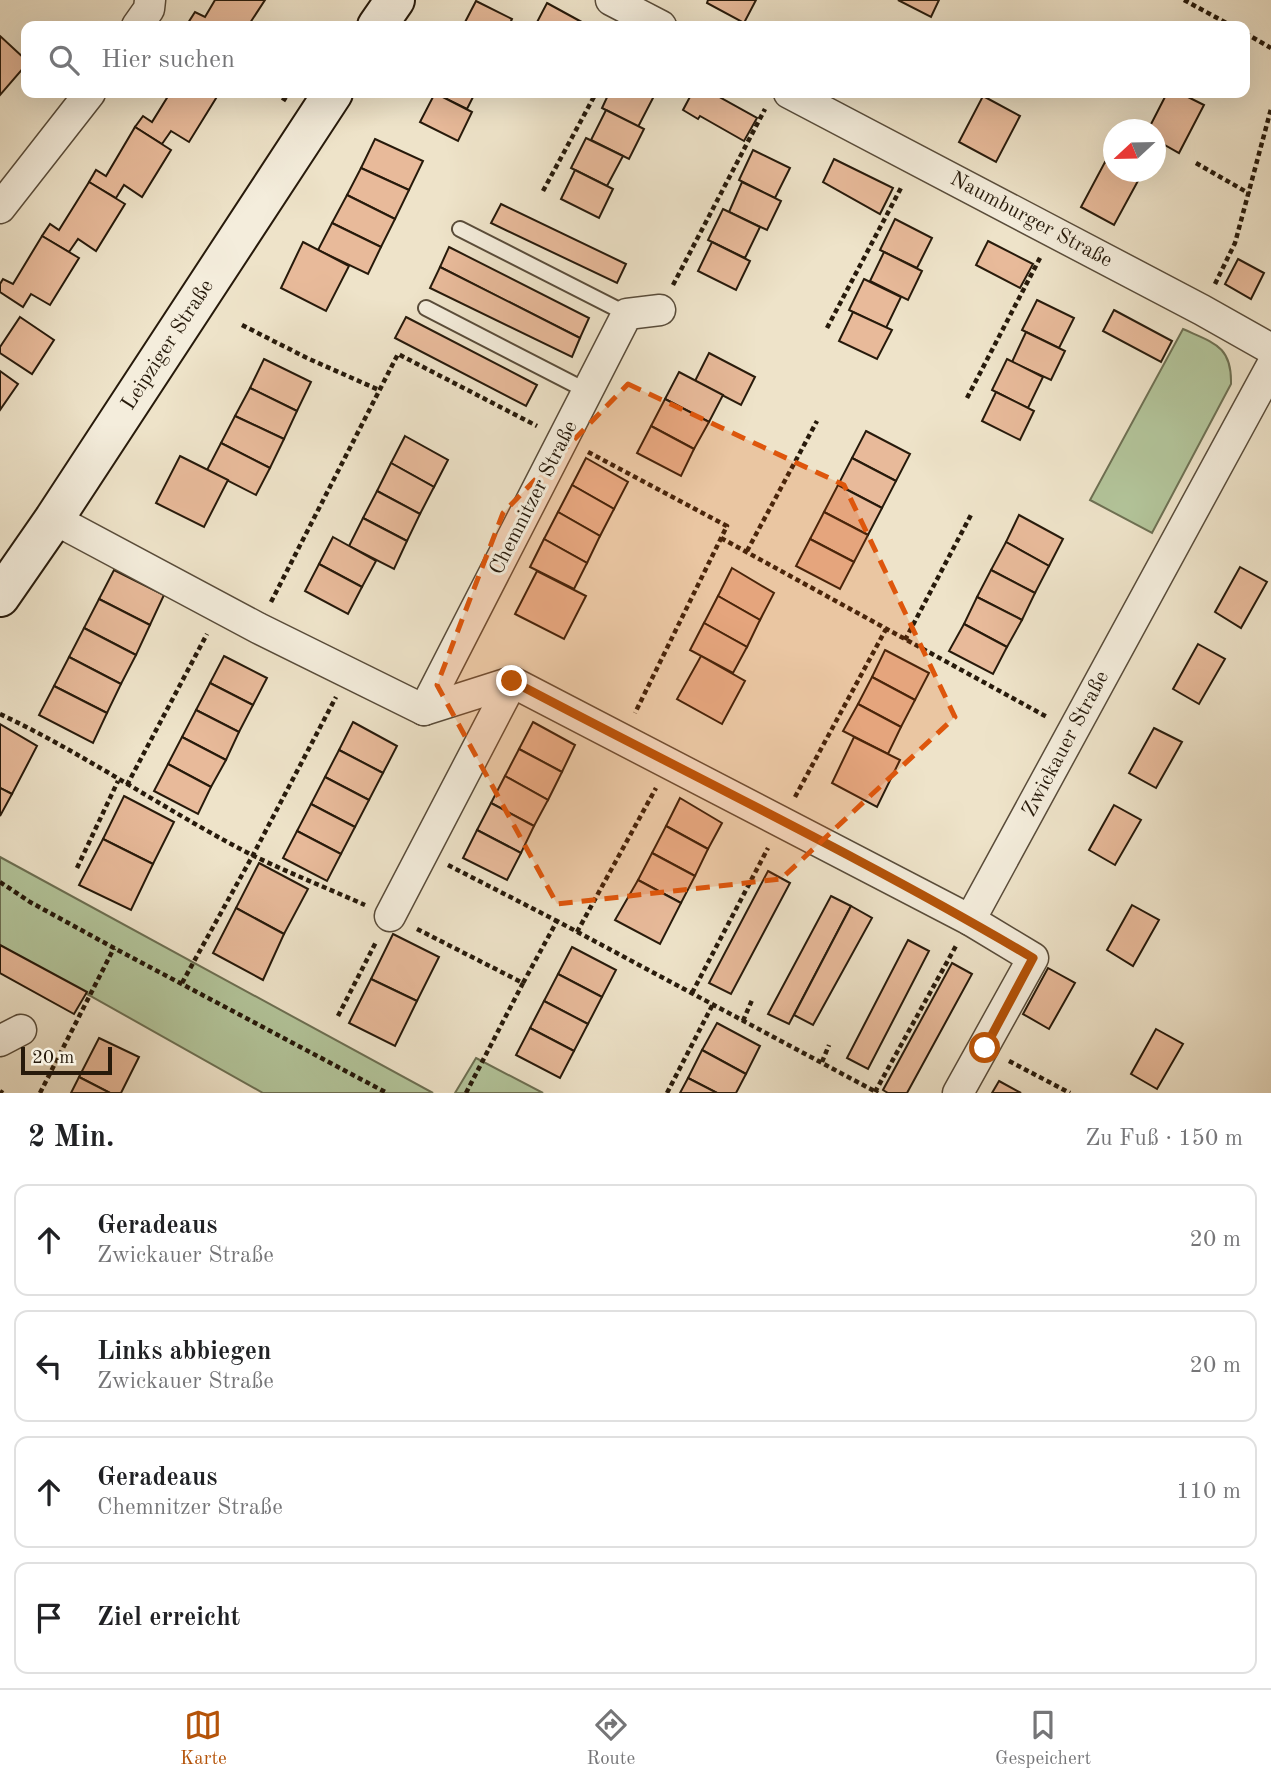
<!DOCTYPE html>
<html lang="de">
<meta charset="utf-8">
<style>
:root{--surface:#fff;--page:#f6f6f6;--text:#202124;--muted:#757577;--line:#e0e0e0;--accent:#b45309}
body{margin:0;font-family:"Old Standard TT",serif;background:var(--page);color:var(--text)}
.compass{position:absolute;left:1103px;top:119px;width:63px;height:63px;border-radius:50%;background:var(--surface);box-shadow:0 7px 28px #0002;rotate:248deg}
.scale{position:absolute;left:21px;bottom:18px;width:91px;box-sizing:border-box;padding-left:7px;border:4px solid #271a0b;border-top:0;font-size:19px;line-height:24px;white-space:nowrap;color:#271a0b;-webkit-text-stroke:5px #f4eddc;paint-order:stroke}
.stop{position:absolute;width:21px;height:21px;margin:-16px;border:5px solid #b45309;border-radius:50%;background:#fff}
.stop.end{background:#b45309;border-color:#fff;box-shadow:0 2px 7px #0008}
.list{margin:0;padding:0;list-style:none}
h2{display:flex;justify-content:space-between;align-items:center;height:91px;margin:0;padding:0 28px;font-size:30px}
h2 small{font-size:23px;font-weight:400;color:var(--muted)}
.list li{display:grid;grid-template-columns:46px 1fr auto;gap:21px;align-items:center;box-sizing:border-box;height:112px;margin:0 14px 14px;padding:0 14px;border:2px solid var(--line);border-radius:14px}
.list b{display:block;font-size:26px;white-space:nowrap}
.list p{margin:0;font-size:23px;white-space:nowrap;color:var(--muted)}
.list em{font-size:23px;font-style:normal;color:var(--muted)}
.icon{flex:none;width:38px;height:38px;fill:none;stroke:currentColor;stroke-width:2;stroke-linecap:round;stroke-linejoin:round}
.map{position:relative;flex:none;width:1271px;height:1093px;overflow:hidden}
.search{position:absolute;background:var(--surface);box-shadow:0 7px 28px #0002;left:21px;right:21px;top:21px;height:77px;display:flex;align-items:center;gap:18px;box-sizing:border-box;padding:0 24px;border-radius:14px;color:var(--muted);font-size:26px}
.sheet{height:595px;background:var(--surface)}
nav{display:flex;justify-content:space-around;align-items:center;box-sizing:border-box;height:98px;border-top:2px solid var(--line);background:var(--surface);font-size:19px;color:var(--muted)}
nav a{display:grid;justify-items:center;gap:4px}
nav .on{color:var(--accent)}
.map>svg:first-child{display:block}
</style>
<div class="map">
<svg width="1271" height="1093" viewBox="0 0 1271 1093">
<rect width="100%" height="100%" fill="#eee3c9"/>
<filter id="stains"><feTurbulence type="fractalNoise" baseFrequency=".00286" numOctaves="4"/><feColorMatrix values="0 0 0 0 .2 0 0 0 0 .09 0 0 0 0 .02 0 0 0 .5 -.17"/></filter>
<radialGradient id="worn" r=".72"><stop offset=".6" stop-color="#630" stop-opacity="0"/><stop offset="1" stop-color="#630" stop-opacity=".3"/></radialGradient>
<g fill="#b3c59b" stroke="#6d7053" stroke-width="2">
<path d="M1183,329C1214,343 1232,346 1231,384L1152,533L1090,500Z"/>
<path d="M0,857L433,1093H263L0,945Z"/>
<path d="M476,1058L543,1093H455Z"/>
</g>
<g fill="#e8ba9a" stroke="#271a0b" stroke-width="2">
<path d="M215,0H265L248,26H193L188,23L195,12L205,17Z"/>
<path d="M708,0H756L744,23L707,3Z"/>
<path d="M898,0H939L931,17Z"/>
<path d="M476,1L512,19L509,26H463Z"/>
<path d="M547,3L589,26H535Z"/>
<path d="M0,36L26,60V65L0,95Z"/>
<path d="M170,93H213L218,95L189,142L171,131L162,144L135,127L143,116L152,122Z"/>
<path d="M434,93H475L467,109Z"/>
<path d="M435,93L472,112L458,141L420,122Z"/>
<path d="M609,93H647L654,96L638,127L602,108Z"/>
<path d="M692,93H703L708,96L712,93L757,118L744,141L700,116L698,119L683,110Z"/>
<path d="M1167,93H1180L1204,105L1179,153L1156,140V130H1148Z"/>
<path d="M983,96L1020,116L996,162L959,142Z"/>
<path d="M606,110L644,129L629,159L591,140Z"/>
<path d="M135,127L171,150L142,197L124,185L116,198L89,182L96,170L106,176Z"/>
<path d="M586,138L623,156L607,186L571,168Z"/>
<path d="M375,139L423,161L409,190L361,168Z"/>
<path d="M753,150L790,168L775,198L739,180Z"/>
<path d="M834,159L893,188L880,214L823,182Z"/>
<path d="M1105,162L1114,166V172H1123L1139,179L1114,225L1081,207Z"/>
<path d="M361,168L409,190L395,219L347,195Z"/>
<path d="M575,170L613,189L599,218L561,199Z"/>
<path d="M89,182L125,204L96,251L78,239L69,252L42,236L50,224L59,230Z"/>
<path d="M742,182L781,201L767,230L729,212Z"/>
<path d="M347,195L395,219L381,247L332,223Z"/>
<path d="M501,204L626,264L617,283L491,223Z"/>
<path d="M723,209L760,227L745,258L708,240Z"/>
<path d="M895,219L932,238L917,268L880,250Z"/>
<path d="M332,223L381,247L368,274L318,250Z"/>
<path d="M42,236L79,258L50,305L31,294L23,307L0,292V284L3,279L13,284Z"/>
<path d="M988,241L1033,264L1020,288L976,265Z"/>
<path d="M303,242L349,266L326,311L281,288Z"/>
<path d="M712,242L750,261L736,290L698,271Z"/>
<path d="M449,247L589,318L580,338L440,267Z"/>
<path d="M884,252L922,271L908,300L870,281Z"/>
<path d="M1238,259L1264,273L1251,299L1225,284Z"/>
<path d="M440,267L580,338L572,357L430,288Z"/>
<path d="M864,279L901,297L886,328L849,310Z"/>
<path d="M1037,300L1074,318L1059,348L1022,330Z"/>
<path d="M1114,310L1172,341L1161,362L1103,331Z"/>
<path d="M853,312L892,330L877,359L839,341Z"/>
<path d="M20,317L54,340L32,374L0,353V347Z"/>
<path d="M406,317L537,385L526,406L395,338Z"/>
<path d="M1026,332L1065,351L1051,380L1012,362Z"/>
<path d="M709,353L755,377L741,405L695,381Z"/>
<path d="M264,359L311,382L297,411L250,388Z"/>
<path d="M1007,359L1043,377L1028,408L992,390Z"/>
<path d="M0,371L18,384L0,410Z"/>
<path d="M679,372L723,395L709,422L665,399Z"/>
<path d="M250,388L297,411L284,439L235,416Z"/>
<path d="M996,392L1034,411L1020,440L982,421Z"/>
<path d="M665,399L709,422L694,449L651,426Z"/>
<path d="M235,416L284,439L270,468L221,443Z"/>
<path d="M651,426L694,449L681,476L637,453Z"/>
<path d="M866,431L910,454L896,481L852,458Z"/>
<path d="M405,436L448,460L434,487L391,463Z"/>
<path d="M221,443L270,468L256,495L207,470Z"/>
<path d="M180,456L228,480L204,527L156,503Z"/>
<path d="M586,458L628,482L614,509L572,485Z"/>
<path d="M852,458L896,481L882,508L838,485Z"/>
<path d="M391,463L434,487L420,514L377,491Z"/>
<path d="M572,485L614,509L600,536L558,512Z"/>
<path d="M838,485L882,508L868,535L824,512Z"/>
<path d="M377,491L420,514L407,541L363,518Z"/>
<path d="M558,512L600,536L587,563L544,539Z"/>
<path d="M824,512L868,535L854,562L810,539Z"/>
<path d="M1019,515L1063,539L1049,566L1006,542Z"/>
<path d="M363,518L407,541L394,569L349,546Z"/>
<path d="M333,537L376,561L362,587L319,564Z"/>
<path d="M544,539L587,563L574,589L530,567Z"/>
<path d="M810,539L854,562L840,589L796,566Z"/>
<path d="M1006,542L1049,566L1035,593L991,570Z"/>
<path d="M319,564L362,587L348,614L305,591Z"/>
<path d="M1240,567L1267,582L1241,628L1215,612Z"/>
<path d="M732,568L774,593L760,620L718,596Z"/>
<path d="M114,570L164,595L150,625L99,599Z"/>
<path d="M991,570L1035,593L1022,620L977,597Z"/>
<path d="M537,571L586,596L564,639L515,614Z"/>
<path d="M718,596L760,620L747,647L704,623Z"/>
<path d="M977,597L1022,620L1007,647L964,624Z"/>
<path d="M99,599L150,625L136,655L84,628Z"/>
<path d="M704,623L747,647L733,673L690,650Z"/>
<path d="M964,624L1007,647L993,674L949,651Z"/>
<path d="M84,628L136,655L121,684L69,657Z"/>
<path d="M1198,644L1225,659L1199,704L1173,689Z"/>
<path d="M885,650L929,673L915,700L872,677Z"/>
<path d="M224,656L267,678L253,705L210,683Z"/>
<path d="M701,656L745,681L722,724L677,699Z"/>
<path d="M69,657L121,684L107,713L54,686Z"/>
<path d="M872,677L915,700L901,727L858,704Z"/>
<path d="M210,683L253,705L239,732L196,710Z"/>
<path d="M54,686L107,713L93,743L39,715Z"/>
<path d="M858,704L901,727L888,754L843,731Z"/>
<path d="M196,710L239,732L226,760L182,737Z"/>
<path d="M353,722L397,746L383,773L339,750Z"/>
<path d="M533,722L575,745L562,772L519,749Z"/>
<path d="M0,724L37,746L12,794L0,788Z"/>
<path d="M1154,728L1182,742L1156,788L1129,773Z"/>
<path d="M182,737L226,760L211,787L168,764Z"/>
<path d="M854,737L900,760L877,807L832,783Z"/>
<path d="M519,749L562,772L548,800L505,776Z"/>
<path d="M339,750L383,773L369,800L325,777Z"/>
<path d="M168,764L211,787L198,814L154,791Z"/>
<path d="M505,776L548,800L534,826L491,803Z"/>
<path d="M325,777L369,800L355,827L311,804Z"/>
<path d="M0,788L12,794L0,816Z"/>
<path d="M124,796L174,822L153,864L103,839Z"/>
<path d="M680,798L722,823L708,849L666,826Z"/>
<path d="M491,803L534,826L521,853L477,830Z"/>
<path d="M311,804L355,827L341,854L297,831Z"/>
<path d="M1114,805L1141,820L1115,865L1089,850Z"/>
<path d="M666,826L708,849L695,876L652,853Z"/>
<path d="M477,830L521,853L507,880L463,858Z"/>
<path d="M297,831L341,854L327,881L283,858Z"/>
<path d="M103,839L153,864L131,910L79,885Z"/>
<path d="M652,853L695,876L681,903L638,880Z"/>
<path d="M259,863L308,889L284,934L236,908Z"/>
<path d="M768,871L790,883L731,994L709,983Z"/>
<path d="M638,880L681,903L660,944L615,920Z"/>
<path d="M831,896L851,906L789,1024L768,1014Z"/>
<path d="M1132,905L1159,920L1133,966L1107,950Z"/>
<path d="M851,906L872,918L813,1025L794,1015Z"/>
<path d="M236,908L284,934L263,980L213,953Z"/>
<path d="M393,934L439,957L417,1001L371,979Z"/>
<path d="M908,940L929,951L868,1069L847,1058Z"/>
<path d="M0,945L87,992L74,1014L0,973Z"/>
<path d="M572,947L616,970L602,997L558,974Z"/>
<path d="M952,963L972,974L907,1093H888L883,1090Z"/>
<path d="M1048,968L1075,983L1049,1029L1023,1014Z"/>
<path d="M558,974L602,997L588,1024L544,1001Z"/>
<path d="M371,979L417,1001L395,1046L349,1023Z"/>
<path d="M544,1001L588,1024L574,1051L530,1028Z"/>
<path d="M717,1023L760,1046L746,1074L702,1050Z"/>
<path d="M530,1028L574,1051L560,1078L516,1055Z"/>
<path d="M1156,1029L1183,1044L1157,1089L1131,1074Z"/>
<path d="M99,1038L139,1057L121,1093H110L79,1077Z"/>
<path d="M702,1050L746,1074L736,1093H717L688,1078Z"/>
<path d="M79,1077L110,1093H71Z"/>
<path d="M688,1078L717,1093H680Z"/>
<path d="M999,1081L1021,1093H992Z"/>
</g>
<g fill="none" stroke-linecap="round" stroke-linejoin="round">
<g stroke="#594c3a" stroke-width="18">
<g id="lane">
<path d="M460,229L627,314"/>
<path d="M426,308L589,392"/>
</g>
</g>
<g stroke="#594c3a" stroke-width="33">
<g id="street">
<path d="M611,0L661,26"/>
<path d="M137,26L149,9L150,0"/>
<path d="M789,93L1202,310L1271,349"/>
<path d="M0,208L90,93"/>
<path d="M54,519L258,628L424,710L512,682L970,920"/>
<path d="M424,710L627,314L660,310"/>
<path d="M390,916L512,682"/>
<path d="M0,1041L21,1030"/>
<path d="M958,1093L1033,958L970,920L1271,367"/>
</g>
</g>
<g stroke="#271a0b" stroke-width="42">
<g id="secondary">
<path d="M377,26L395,0"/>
<path d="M0,597L54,519L333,93"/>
</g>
</g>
<g stroke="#271a0b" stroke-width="4.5" stroke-dasharray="5 3.5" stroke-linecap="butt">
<path d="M1184,0L1232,26"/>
<path d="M1245,33L1271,48"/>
<path d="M275,93L289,102"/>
<path d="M1196,163L1250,194"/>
<path d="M543,191L596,93"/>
<path d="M1215,284L1235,243L1271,109"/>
<path d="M673,285L765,109"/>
<path d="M242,325L307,358L379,390"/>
<path d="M827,328L902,186"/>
<path d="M967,398L1041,256"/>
<path d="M588,452L727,526L635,713"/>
<path d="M721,538L1047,717"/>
<path d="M747,551L817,421"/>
<path d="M271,602L398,354L537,426"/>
<path d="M905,640L972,513"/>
<path d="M0,714C87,755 166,811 252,855C289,873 327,888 365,905"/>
<path d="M127,785L207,634"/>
<path d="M795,797L886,629"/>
<path d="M448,865L557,921"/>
<path d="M77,868L118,781"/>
<path d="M0,882L30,902L114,948L387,1093"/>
<path d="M417,929L523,983L557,921L878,1093"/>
<path d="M577,932L656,788"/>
<path d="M182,983L253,855L336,697"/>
<path d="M692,993L768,848"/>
<path d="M338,1016L376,942"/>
<path d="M743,1021L752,1000"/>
<path d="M1009,1061L1070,1093"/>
<path d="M822,1062L829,1045"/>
<path d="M0,1091L3,1093"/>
<path d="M875,1092L957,944"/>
<path d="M40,1093L114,948"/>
<path d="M466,1093L523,983"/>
<path d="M667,1093L713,1004"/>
</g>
<use href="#lane" stroke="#f4eddc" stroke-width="14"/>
<use href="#street" stroke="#f4eddc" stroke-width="30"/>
<use href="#secondary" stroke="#f4eddc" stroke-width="38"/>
</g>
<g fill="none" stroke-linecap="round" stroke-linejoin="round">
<path stroke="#b45309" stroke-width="9" d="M512,681C686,773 864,858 1033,958L985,1048"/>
</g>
<path fill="#de560c" fill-opacity="0.2" stroke="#de560c" stroke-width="5" stroke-dasharray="14 9" stroke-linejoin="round" d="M628,384L844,485L955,717L781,879L557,904L437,685L503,513Z"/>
<g text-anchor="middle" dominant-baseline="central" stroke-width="6" stroke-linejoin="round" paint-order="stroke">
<g font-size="21" fill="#271a0b" stroke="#f4eddc">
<text transform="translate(1031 220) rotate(28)">Naumburger Straße</text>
<text transform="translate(168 345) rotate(-57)">Leipziger Straße</text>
<text transform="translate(534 498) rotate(-63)">Chemnitzer Straße</text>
<text transform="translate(1066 744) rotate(-62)">Zwickauer Straße</text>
</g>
</g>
<rect width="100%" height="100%" filter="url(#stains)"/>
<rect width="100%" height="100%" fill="url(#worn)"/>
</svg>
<svg class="compass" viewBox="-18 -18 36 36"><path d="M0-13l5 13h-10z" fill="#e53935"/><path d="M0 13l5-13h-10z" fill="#757577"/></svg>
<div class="scale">20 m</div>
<div class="stop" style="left:985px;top:1048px"></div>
<div class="stop end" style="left:512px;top:681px"></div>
<div class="search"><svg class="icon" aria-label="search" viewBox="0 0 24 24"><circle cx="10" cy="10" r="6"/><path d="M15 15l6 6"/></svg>Hier suchen</div>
</div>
<section class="sheet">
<h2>2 Min.<small>Zu Fuß · 150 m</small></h2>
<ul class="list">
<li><svg class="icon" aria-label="ahead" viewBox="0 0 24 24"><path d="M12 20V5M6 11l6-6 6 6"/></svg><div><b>Geradeaus</b><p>Zwickauer Straße</p></div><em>20 m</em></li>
<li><svg class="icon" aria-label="left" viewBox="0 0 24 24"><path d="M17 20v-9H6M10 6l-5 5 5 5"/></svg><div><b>Links abbiegen</b><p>Zwickauer Straße</p></div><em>20 m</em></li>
<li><svg class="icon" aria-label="ahead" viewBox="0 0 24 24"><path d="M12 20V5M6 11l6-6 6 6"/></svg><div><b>Geradeaus</b><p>Chemnitzer Straße</p></div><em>110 m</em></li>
<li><svg class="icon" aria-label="arrive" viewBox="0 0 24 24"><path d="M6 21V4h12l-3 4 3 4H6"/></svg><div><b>Ziel erreicht</b></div></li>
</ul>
</section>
<nav>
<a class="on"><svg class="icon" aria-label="map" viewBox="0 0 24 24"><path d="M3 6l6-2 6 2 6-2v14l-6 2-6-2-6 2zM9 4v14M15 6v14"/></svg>Karte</a>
<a><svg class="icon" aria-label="directions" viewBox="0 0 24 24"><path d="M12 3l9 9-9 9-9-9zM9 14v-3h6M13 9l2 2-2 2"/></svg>Route</a>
<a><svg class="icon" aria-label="saved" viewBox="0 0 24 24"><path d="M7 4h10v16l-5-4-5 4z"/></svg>Gespeichert</a>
</nav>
